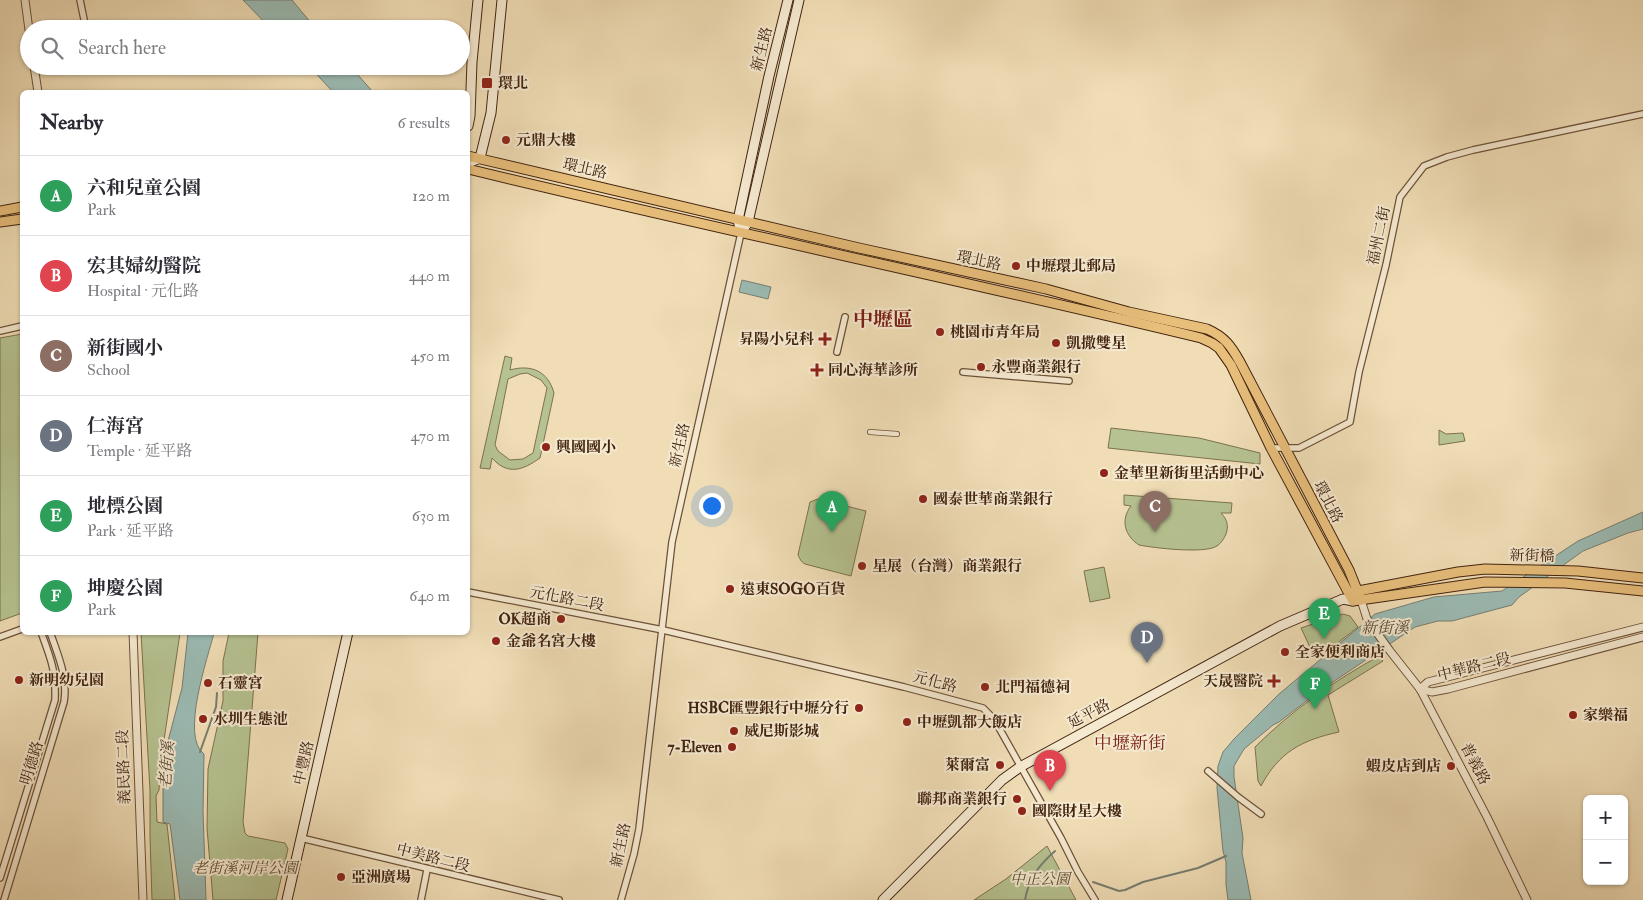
<!DOCTYPE html>
<meta charset="utf-8">
<style>
:root{--surface:#fff;--page:#f7f7f7;--text:#2b2b33;--muted:#7c7c81;--line:#e1e1e2;--accent:#8f2418}
body{margin:0;font-family:"IM FELL Double Pica","Noto Serif TC",serif;background:var(--page);color:var(--text)}
.controls{position:absolute;right:15px;bottom:15px;display:grid;overflow:hidden;border-radius:8px;box-shadow:0 1px 4px #0004}
.controls button{width:45px;height:45px;display:grid;place-items:center;padding:0;border:0;border-bottom:1px solid var(--line);background:var(--surface);color:var(--text);font:25px sans-serif}
.you{position:absolute;left:711px;top:505px;width:18px;height:18px;margin:-12px;border:4px solid #fff;border-radius:50%;background:#1a73e8;box-shadow:0 0 0 8px #1a73e833}
.badge{display:grid;place-items:center;width:32px;height:32px;border-radius:50%;background:var(--accent);color:#fff;font-size:16px;font-weight:700}
.pin{position:absolute;translate:-50% -41px;filter:drop-shadow(0 1px 2px #0008)}
.pin::after{content:'';position:absolute;top:26px;width:18px;height:15px;background:inherit;clip-path:polygon(0 0,100% 0,50% 100%)}
.list{margin:0;padding:0;list-style:none}
h2{display:flex;justify-content:space-between;align-items:center;height:65px;margin:0;padding:0 20px;font-size:21px}
h2 small{font-size:16px;font-weight:400;color:var(--muted)}
.list li{display:grid;grid-template-columns:32px 1fr auto;gap:15px;align-items:center;box-sizing:border-box;height:80px;padding:0 20px;border-top:1px solid var(--line)}
.list b{display:block;font-size:19px;white-space:nowrap}
.list p{margin:0;font-size:16px;white-space:nowrap;color:var(--muted)}
.list em{font-size:16px;font-style:normal;color:var(--muted)}
.icon{flex:none;width:28px;height:28px;fill:none;stroke:currentColor;stroke-width:2;stroke-linecap:round;stroke-linejoin:round}
.map{position:relative;flex:none;width:1643px;height:900px;overflow:hidden}
.search{position:absolute;background:var(--surface);box-shadow:0 1px 4px #0004;left:20px;top:20px;width:450px;height:55px;display:flex;align-items:center;gap:12px;box-sizing:border-box;padding:0 18px;border-radius:28px;color:var(--muted);font-size:19px}
.panel{position:absolute;background:var(--surface);box-shadow:0 1px 4px #0004;left:20px;top:90px;width:450px;height:545px;border-radius:8px}
.map>svg:first-child{display:block}
</style>
<div class="map">
<svg width="1643" height="900" viewBox="0 0 1643 900">
<rect width="100%" height="100%" fill="#f0ddb6"/>
<filter id="stains"><feTurbulence type="fractalNoise" baseFrequency=".004" numOctaves="4"/><feColorMatrix values="0 0 0 0 .2 0 0 0 0 .09 0 0 0 0 .02 0 0 0 .5 -.17"/></filter>
<radialGradient id="worn" r=".72"><stop offset=".6" stop-color="#630" stop-opacity="0"/><stop offset="1" stop-color="#630" stop-opacity=".3"/></radialGradient>
<g fill="#b6c291" stroke="#7c7250" fill-rule="evenodd">
<path d="M22,334V613L0,621V338Z"/>
<path d="M505,356L512,358L510,370C531,364 548,371 554,393L540,458C523,470 508,476 492,458L490,469L480,468ZM527,373L541,380L547,388L533,453L523,459L510,460L498,451L495,445L508,379L520,374Z"/>
<path d="M1111,428L1199,438L1260,453V464L1108,448Z"/>
<path d="M1439,430L1446,434L1463,433L1465,441L1439,445Z"/>
<path d="M1124,495L1232,503L1231,513H1221C1227,519 1229,526 1226,534C1224,539 1221,543 1217,546C1205,554 1154,548 1139,545C1125,536 1120,520 1131,506L1124,505Z"/>
<path d="M818,499L866,511L851,576L805,564C801,562 800,559 798,555L810,502Z"/>
<path d="M1104,567L1110,598L1090,602L1084,571Z"/>
<path d="M1343,614L1350,616L1358,627L1316,660L1301,628Z"/>
<path d="M141,633H180L161,760L159,790L156,796L157,822L167,824L175,900H152L150,837V790Z"/>
<path d="M229,633H258L243,822L245,833L248,836L285,843L288,849L276,900H213L207,828L208,769L223,701V661Z"/>
<path d="M1379,656L1383,661L1328,695L1339,732C1302,740 1279,752 1261,786L1258,781L1255,747C1292,710 1334,681 1379,656Z"/>
<path d="M1047,846L1076,900H974L1006,879Z"/>
</g>
<g fill="#9bbbb4" stroke="#777e72">
<path d="M243,0H292L316,29H271Z"/>
<path d="M309,66H350L373,92H333Z"/>
<path d="M742,280L771,287L768,299L739,292Z"/>
<path d="M1643,512V529L1628,533L1583,551L1519,597L1512,605L1452,621H1438L1415,627L1318,692L1279,722L1273,725L1244,749L1234,766V777L1243,838L1242,853L1251,900H1228L1226,884V862L1223,851L1217,788L1218,766L1223,752L1234,739L1279,694L1375,614L1434,597L1502,591L1578,541Z"/>
<path d="M188,633H214C208,657 180,737 204,754L203,811L206,900H180L170,824L163,822V760L182,688Z"/>
</g>
<g fill="none" stroke-linecap="round" stroke-linejoin="round">
<g stroke="#777e72" stroke-width="2">
<path d="M200,752L216,707L217,693"/>
<path d="M1093,882L1119,891L1125,890L1143,882L1198,868L1226,856"/>
<path d="M1025,900C1029,878 1039,865 1055,851"/>
</g>
<g stroke="#6d5239" stroke-width="6">
<path id="pedestrian" d="M870,432L897,434"/>
</g>
<g stroke="#6d5239" stroke-width="8">
<g id="minor">
<path d="M80,0L86,29"/>
<path d="M0,331L22,326"/>
<path d="M837,352L845,317"/>
<path d="M963,372L1069,381"/>
<path d="M1271,448H1299L1350,422L1359,372L1386,265L1400,197L1424,166L1447,157L1473,150L1643,114"/>
<path d="M468,592L663,630L904,687L983,708L994,719L1061,838L1078,872L1095,900"/>
<path d="M0,637L22,629"/>
<path d="M1208,771L1238,797L1261,814"/>
<path d="M301,838L559,900"/>
<path d="M0,878L55,700C56,671 51,659 41,632"/>
<path d="M4,900L64,702C68,677 58,655 50,632"/>
<path d="M421,900L427,870"/>
<path d="M621,900L634,854L639,829L672,542L741,233"/>
</g>
</g>
<g stroke="#6d5239" stroke-width="9">
<g id="tertiary">
<path d="M25,0L29,30"/>
<path d="M34,66L38,92"/>
<path d="M1361,600L1367,619L1390,651L1420,689L1487,817L1527,900"/>
<path d="M133,632L143,900"/>
<path d="M1420,689L1428,682L1643,627"/>
<path d="M1420,689L1432,692L1448,689L1643,637"/>
</g>
</g>
<g stroke="#41230f" stroke-width="11">
<g id="secondary">
<path d="M468,126L470,116L472,62L478,0"/>
<path d="M468,163L480,158L491,113L502,0"/>
<path d="M741,233L748,222L799,0"/>
<path d="M741,233L738,220L769,76L788,0"/>
<path d="M287,900L348,632"/>
<path d="M883,900L1002,780L1020,767L1280,626L1343,599L1353,601"/>
</g>
</g>
<g stroke="#41230f" stroke-width="11">
<g id="primary">
<path d="M468,156L859,248L1046,289L1129,312L1207,329C1225,337 1231,346 1240,362L1349,570L1361,600"/>
<path d="M468,169C711,228 957,279 1201,338L1212,343L1219,348L1231,365L1271,448L1353,601L1485,582L1565,583L1643,591"/>
<path d="M0,211L22,207"/>
<path d="M0,222L22,219"/>
<path d="M1353,592L1458,572L1485,569L1578,571L1643,578"/>
</g>
</g>
<use href="#pedestrian" stroke="#f5e9d0" stroke-width="4.5"/>
<use href="#minor" stroke="#f5e9d0" stroke-width="5.5"/>
<use href="#tertiary" stroke="#f5e9d0" stroke-width="7"/>
<use href="#secondary" stroke="#f5e9d0" stroke-width="9"/>
<use href="#primary" stroke="#e8be7b" stroke-width="9"/>
</g>
<g fill="#8f2418" stroke="#f5e9d0" stroke-width="2">
<rect x="481" y="77" width="12" height="12" rx="2.5"/>
<circle cx="506" cy="140" r="5"/>
<circle cx="1016" cy="266" r="5"/>
<circle cx="940" cy="332" r="5"/>
<path d="M822.5 331.5h5v5h5v5h-5v5h-5v-5h-5v-5h5z"/>
<circle cx="1056" cy="343" r="5"/>
<circle cx="981" cy="367" r="5"/>
<path d="M814.5 362.5h5v5h5v5h-5v5h-5v-5h-5v-5h5z"/>
<circle cx="546" cy="447" r="5"/>
<circle cx="1104" cy="473" r="5"/>
<circle cx="923" cy="499" r="5"/>
<circle cx="862" cy="566" r="5"/>
<circle cx="730" cy="589" r="5"/>
<circle cx="561" cy="619" r="5"/>
<circle cx="496" cy="641" r="5"/>
<circle cx="1285" cy="652" r="5"/>
<circle cx="19" cy="680" r="5"/>
<path d="M1271.5 673.5h5v5h5v5h-5v5h-5v-5h-5v-5h5z"/>
<circle cx="208" cy="683" r="5"/>
<circle cx="985" cy="687" r="5"/>
<circle cx="859" cy="708" r="5"/>
<circle cx="1573" cy="715" r="5"/>
<circle cx="203" cy="719" r="5"/>
<circle cx="907" cy="722" r="5"/>
<circle cx="734" cy="731" r="5"/>
<circle cx="732" cy="747" r="5"/>
<circle cx="1000" cy="765" r="5"/>
<circle cx="1451" cy="766" r="5"/>
<circle cx="1017" cy="799" r="5"/>
<circle cx="1022" cy="811" r="5"/>
<circle cx="341" cy="877" r="5"/>
</g>
<g text-anchor="middle" dominant-baseline="central" stroke-width="4" stroke-linejoin="round" paint-order="stroke">
<g font-size="15" fill="#41230f" stroke="#f5e9d0">
<text transform="translate(762 49) rotate(-76)">新生路</text>
<text transform="translate(585 169) rotate(13)">環北路</text>
<text transform="translate(1379 236) rotate(-78)">福州二街</text>
<text transform="translate(979 261) rotate(12)">環北路</text>
<text transform="translate(680 445) rotate(-77)">新生路</text>
<text transform="translate(1328 502) rotate(63)">環北路</text>
<text transform="translate(1532 556) rotate(1)">新街橋</text>
<text transform="translate(567 599) rotate(11)">元化路二段</text>
<text transform="translate(1474 667) rotate(-14)">中華路二段</text>
<text transform="translate(935 682) rotate(15)">元化路</text>
<text transform="translate(1089 714) rotate(-28)">延平路</text>
<text transform="translate(32 763) rotate(-73)">明德路</text>
<text transform="translate(304 763) rotate(-77)">中豐路</text>
<text transform="translate(1475 764) rotate(62)">普義路</text>
<text transform="translate(124 767) rotate(-92)">義民路二段</text>
<text transform="translate(621 845) rotate(-78)">新生路</text>
<text transform="translate(433 858) rotate(14)">中美路二段</text>
</g>
<g font-size="15" font-weight="bold" fill="#41230f" stroke="#f5e9d0" text-anchor="start">
<text x="498" y="83">環北</text>
<text x="516" y="140">元鼎大樓</text>
<text x="1026" y="266">中壢環北郵局</text>
<text x="950" y="332">桃園市青年局</text>
<text x="814" y="339" text-anchor="end">昇陽小兒科</text>
<text x="1066" y="343">凱撒雙星</text>
<text x="991" y="367">永豐商業銀行</text>
<text x="828" y="370">同心海華診所</text>
<text x="556" y="447">興國國小</text>
<text x="1114" y="473">金華里新街里活動中心</text>
<text x="933" y="499">國泰世華商業銀行</text>
<text x="872" y="566">星展（台灣）商業銀行</text>
<text x="740" y="589">遠東SOGO百貨</text>
<text x="551" y="619" text-anchor="end">OK超商</text>
<text x="506" y="641">金爺名宮大樓</text>
<text x="1295" y="652">全家便利商店</text>
<text x="29" y="680">新明幼兒園</text>
<text x="1263" y="681" text-anchor="end">天晟醫院</text>
<text x="218" y="683">石靈宮</text>
<text x="995" y="687">北門福德祠</text>
<text x="849" y="708" text-anchor="end">HSBC匯豐銀行中壢分行</text>
<text x="1583" y="715">家樂福</text>
<text x="213" y="719">水圳生態池</text>
<text x="917" y="722">中壢凱都大飯店</text>
<text x="744" y="731">威尼斯影城</text>
<text x="722" y="747" text-anchor="end">7-Eleven</text>
<text x="990" y="765" text-anchor="end">萊爾富</text>
<text x="1441" y="766" text-anchor="end">蝦皮店到店</text>
<text x="1007" y="799" text-anchor="end">聯邦商業銀行</text>
<text x="1032" y="811">國際財星大樓</text>
<text x="351" y="877">亞洲廣場</text>
</g>
<g font-size="15" font-style="italic" fill="#5e4b30" stroke="#f5e9d0">
<text x="245" y="868">老街溪河岸公園</text>
<text x="1040" y="879">中正公園</text>
</g>
<g font-size="16" font-style="italic" fill="#584938" stroke="#f5e9d0">
<text x="1385" y="628">新街溪</text>
<text transform="translate(167 765) rotate(-86)">老街溪</text>
</g>
<g font-size="18" fill="#7a1f14" stroke="#f5e9d0">
<text x="1130" y="743">中壢新街</text>
</g>
<g font-size="20" font-weight="bold" fill="#7a1f14" stroke="#f5e9d0">
<text x="883" y="319">中壢區</text>
</g>
</g>
<rect width="100%" height="100%" filter="url(#stains)"/>
<rect width="100%" height="100%" fill="url(#worn)"/>
</svg>
<div class="controls">
<button>+</button>
<button>−</button>
</div>
<div class="you"></div>
<div class="pin badge" style="left:832px;top:532px;background:#2e9e5b">A</div>
<div class="pin badge" style="left:1050px;top:791px;background:#e0444e">B</div>
<div class="pin badge" style="left:1155px;top:532px;background:#8d6e63">C</div>
<div class="pin badge" style="left:1147px;top:663px;background:#6b7280">D</div>
<div class="pin badge" style="left:1324px;top:639px;background:#2e9e5b">E</div>
<div class="pin badge" style="left:1315px;top:709px;background:#2e9e5b">F</div>
<div class="search"><svg class="icon" aria-label="search" viewBox="0 0 24 24"><circle cx="10" cy="10" r="6"/><path d="M15 15l6 6"/></svg>Search here</div>
<section class="panel">
<h2>Nearby<small>6 results</small></h2>
<ul class="list">
<li><span class="badge" style="background:#2e9e5b">A</span><div><b>六和兒童公園</b><p>Park</p></div><em>120 m</em></li>
<li><span class="badge" style="background:#e0444e">B</span><div><b>宏其婦幼醫院</b><p>Hospital · 元化路</p></div><em>440 m</em></li>
<li><span class="badge" style="background:#8d6e63">C</span><div><b>新街國小</b><p>School</p></div><em>450 m</em></li>
<li><span class="badge" style="background:#6b7280">D</span><div><b>仁海宮</b><p>Temple · 延平路</p></div><em>470 m</em></li>
<li><span class="badge" style="background:#2e9e5b">E</span><div><b>地標公園</b><p>Park · 延平路</p></div><em>630 m</em></li>
<li><span class="badge" style="background:#2e9e5b">F</span><div><b>坤慶公園</b><p>Park</p></div><em>640 m</em></li>
</ul>
</section>
</div>
